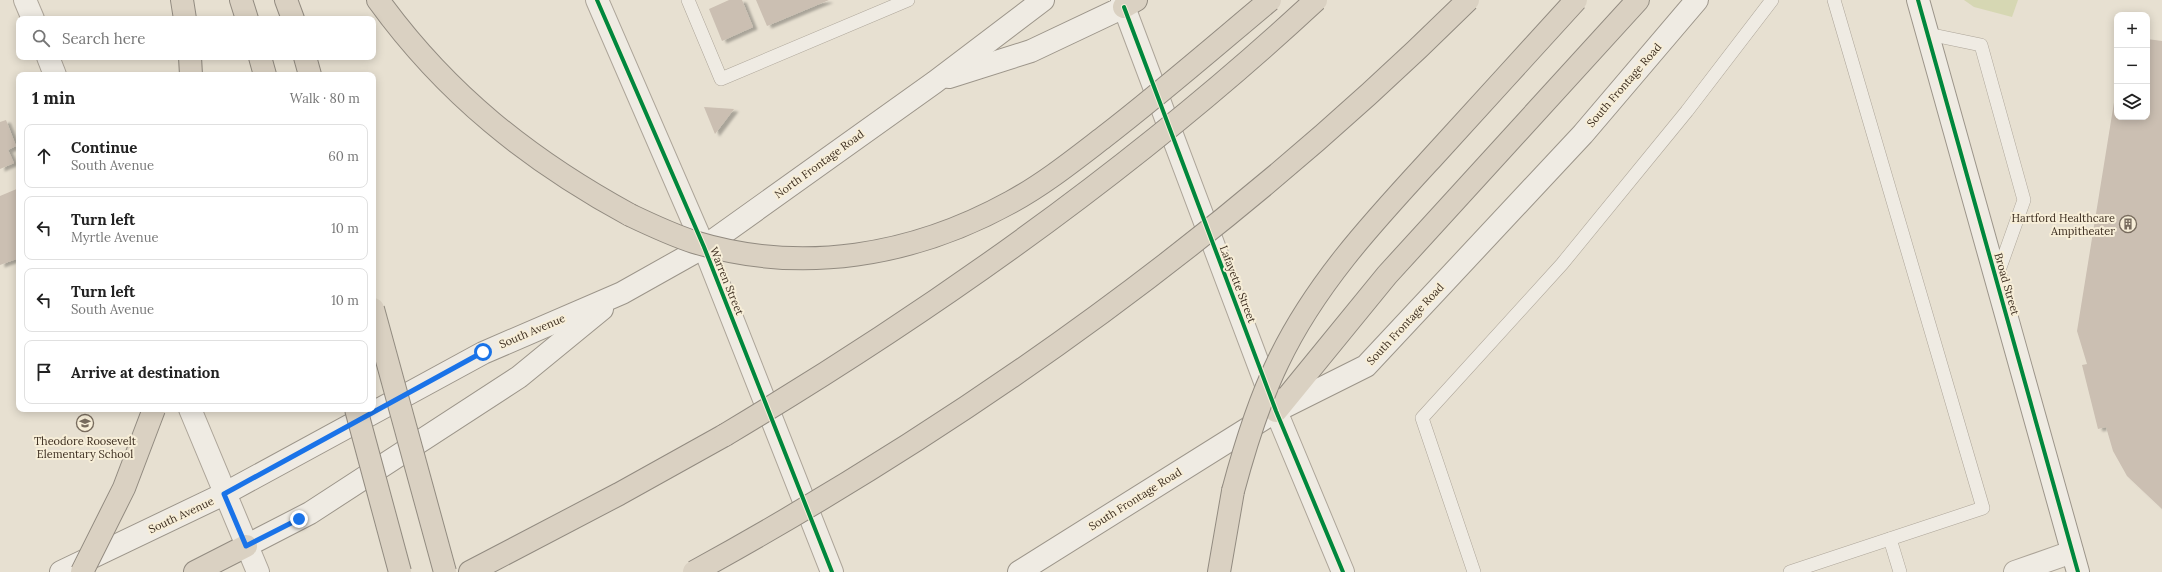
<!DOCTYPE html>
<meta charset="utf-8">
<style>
:root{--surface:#fff;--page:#f6f6f6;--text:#222;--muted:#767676;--line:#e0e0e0}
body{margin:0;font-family:Lora,serif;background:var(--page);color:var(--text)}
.controls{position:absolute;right:12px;top:12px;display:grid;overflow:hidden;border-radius:8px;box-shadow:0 2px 10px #0003}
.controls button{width:36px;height:36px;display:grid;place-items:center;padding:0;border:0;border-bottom:1px solid var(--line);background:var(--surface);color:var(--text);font:20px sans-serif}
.stop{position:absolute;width:12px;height:12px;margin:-9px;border:3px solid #1a73e8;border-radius:50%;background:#fff}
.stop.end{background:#1a73e8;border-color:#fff;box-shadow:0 1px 4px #0008}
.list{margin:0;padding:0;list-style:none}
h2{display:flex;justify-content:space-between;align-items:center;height:52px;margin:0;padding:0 16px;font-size:17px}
h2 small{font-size:13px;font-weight:400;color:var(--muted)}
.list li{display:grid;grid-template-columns:26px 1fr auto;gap:12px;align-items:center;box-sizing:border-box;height:64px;margin:0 8px 8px;padding:0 8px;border:1px solid var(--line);border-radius:8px}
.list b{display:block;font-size:15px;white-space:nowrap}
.list p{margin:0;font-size:13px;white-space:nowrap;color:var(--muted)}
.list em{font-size:13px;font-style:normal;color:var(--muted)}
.icon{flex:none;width:22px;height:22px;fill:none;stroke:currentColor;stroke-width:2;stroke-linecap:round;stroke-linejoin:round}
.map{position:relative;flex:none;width:2162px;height:572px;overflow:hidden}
.search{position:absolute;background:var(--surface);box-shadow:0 2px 10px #0003;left:16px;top:16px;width:360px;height:44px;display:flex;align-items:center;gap:10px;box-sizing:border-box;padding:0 14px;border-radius:8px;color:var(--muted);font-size:15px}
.panel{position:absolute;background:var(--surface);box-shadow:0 2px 10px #0003;left:16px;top:72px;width:360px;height:340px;border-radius:8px}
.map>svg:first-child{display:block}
</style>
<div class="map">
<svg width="2162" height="572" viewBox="0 0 2162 572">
<defs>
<filter id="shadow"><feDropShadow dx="4.5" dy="2.5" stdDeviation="1" flood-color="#0004"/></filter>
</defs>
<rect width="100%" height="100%" fill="#e7e0d1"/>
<path fill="#d6d7b3" d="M1964,0H2018L2012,17L1974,7Z"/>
<g fill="#cbbfb2" filter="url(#shadow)">
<path d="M729,0H742L753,27L722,41L709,9Z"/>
<path d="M756,0H829L767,26Z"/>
<path d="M2147,39L2162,41V509L2127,476L2113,451L2106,427L2098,429L2082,365L2087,364L2077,331L2116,90L2117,117H2147Z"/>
<path d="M704,107L734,109L715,134Z"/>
<path d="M6,120L16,146L8,150L14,163L0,169V122Z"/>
<path d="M19,188V251H17L19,258L0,265V196Z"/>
</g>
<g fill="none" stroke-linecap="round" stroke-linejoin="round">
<g stroke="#ada599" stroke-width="14">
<g id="service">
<path d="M688,0L721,79L908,0"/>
<path d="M1928,34L1981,45L2024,200L1997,276"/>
<path d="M1890,539L1900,572"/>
<path d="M1474,572L1422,418L1562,264L1687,111L1772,0"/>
<path d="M1790,572L1983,508L1834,0"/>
</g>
</g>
<g stroke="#ada599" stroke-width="24">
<g id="minor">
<path d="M25,0L33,19"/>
<path d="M597,0L704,247L832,572"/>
<path d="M48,57L55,75"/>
<path d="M190,409L258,572"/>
<path d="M2015,572L2072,552"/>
</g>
</g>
<g stroke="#ada599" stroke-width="24">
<path id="tertiary" d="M1124,7L1276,411L1343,572"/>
</g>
<g stroke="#9c958a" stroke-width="24">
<g id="secondary">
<path d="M1918,0L2078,572"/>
<path d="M949,77L1031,51L1124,7L1122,0"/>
<path d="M246,546L310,513L519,377L602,309"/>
<path d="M61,572L224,494L483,353L622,293L704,247L935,82L1043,0"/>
<path d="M1019,572L1276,411L1366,366L1583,134L1697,0"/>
</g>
</g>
<g stroke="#928b80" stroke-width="24">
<g id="motorway">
<path d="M182,0L185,19"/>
<path d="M241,0L247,19"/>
<path d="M286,0L293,19"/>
<path d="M378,0C446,94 529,160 630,215"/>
<path d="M1124,7L1136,0"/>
<path d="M190,57L191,75"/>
<path d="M260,57L265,75"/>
<path d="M305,57L310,75"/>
<path d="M1276,411L1387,275L1638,0"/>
<path d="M195,572L246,546"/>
<path d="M470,572L619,494L725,435"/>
<path d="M1219,572L1233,491"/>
</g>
</g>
<use href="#service" stroke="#efebe3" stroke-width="13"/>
<use href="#minor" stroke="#efebe3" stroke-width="22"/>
<use href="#tertiary" stroke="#efebe3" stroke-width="22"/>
<use href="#secondary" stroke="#efebe3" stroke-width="22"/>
<use href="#motorway" stroke="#dad1c2" stroke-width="22"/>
<g stroke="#928b80" stroke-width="24" stroke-linecap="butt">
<g id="motorway-bridge">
<path d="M630,215C651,225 672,235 694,242C802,275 913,256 1011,202C1044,184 1074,160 1104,137C1161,93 1215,46 1270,0"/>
<path d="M373,309L445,572"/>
<path d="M356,409L400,572"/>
<path d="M725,435C936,309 1136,167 1316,0"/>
<path d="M1233,491C1245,446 1258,403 1278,362C1315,284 1374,221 1432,158C1480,105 1528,53 1576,0"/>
<path d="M82,572L124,488L154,409"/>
<path d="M694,572C976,417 1239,227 1468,0"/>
</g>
</g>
<use href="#motorway-bridge" stroke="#dad1c2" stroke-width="22"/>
<g stroke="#f7eed8" stroke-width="6">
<g id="cycleway">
<path d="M597,0L704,247L832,572"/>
<path d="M1918,0L2078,572"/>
<path d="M1124,7L1276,411L1343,572"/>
</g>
</g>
<use href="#cycleway" stroke="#00873e" stroke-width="4"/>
</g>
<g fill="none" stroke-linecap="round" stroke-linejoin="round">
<path stroke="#1a73e8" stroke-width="5" d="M299,519L246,546L224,494L483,352"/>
</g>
<defs>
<g id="building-ring" transform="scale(0.9)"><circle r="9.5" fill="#f7eed8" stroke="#786c5e" stroke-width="1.5"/><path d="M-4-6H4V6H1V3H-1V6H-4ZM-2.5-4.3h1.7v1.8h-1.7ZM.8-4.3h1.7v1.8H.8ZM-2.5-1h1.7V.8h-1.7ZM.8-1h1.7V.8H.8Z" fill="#786c5e"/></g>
<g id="school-ring" transform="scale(0.9)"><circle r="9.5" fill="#f7eed8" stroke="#786c5e" stroke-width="1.5"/><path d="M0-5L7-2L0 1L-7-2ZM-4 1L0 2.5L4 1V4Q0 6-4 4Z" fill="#786c5e"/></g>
</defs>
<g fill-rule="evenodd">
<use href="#building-ring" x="2128" y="224"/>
<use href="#school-ring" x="85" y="423"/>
</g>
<g text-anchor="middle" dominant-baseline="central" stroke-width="4" stroke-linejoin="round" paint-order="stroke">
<g font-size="11" fill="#3d2e20" stroke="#f7eed8">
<text transform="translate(1624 85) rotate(-49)">South Frontage Road</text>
<text transform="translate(819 164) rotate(-36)">North Frontage Road</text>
<text transform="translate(727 281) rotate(68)">Warren Street</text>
<text transform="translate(1238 284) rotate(69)">Lafayette Street</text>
<text transform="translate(2007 284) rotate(74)">Broad Street</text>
<text transform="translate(1405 324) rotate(-47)">South Frontage Road</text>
<text transform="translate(532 331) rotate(-23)">South Avenue</text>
<text transform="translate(1135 499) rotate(-32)">South Frontage Road</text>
<text transform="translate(181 515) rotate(-25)">South Avenue</text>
</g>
<g font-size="11" fill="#3d2e20" stroke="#f7eed8" text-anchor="end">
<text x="2115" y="218">Hartford Healthcare<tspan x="2115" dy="13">Ampitheater</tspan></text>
<text x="85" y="441" text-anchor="middle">Theodore Roosevelt<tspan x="85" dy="13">Elementary School</tspan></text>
</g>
</g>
</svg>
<div class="controls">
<button>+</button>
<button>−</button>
<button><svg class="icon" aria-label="layers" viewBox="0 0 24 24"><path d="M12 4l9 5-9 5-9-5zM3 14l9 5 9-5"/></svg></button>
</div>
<div class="stop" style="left:483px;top:352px"></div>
<div class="stop end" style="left:299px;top:519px"></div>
<div class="search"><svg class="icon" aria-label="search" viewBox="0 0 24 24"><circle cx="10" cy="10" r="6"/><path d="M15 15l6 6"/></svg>Search here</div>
<section class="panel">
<h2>1 min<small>Walk · 80 m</small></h2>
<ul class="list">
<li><svg class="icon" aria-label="ahead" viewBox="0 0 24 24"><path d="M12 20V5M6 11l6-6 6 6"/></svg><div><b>Continue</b><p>South Avenue</p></div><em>60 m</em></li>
<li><svg class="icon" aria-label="left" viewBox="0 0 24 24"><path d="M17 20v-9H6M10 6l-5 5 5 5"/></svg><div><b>Turn left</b><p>Myrtle Avenue</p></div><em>10 m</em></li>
<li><svg class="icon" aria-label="left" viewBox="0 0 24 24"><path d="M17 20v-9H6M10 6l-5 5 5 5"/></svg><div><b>Turn left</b><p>South Avenue</p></div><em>10 m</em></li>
<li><svg class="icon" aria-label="arrive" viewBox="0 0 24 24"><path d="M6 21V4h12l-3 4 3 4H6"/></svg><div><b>Arrive at destination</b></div></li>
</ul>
</section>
</div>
